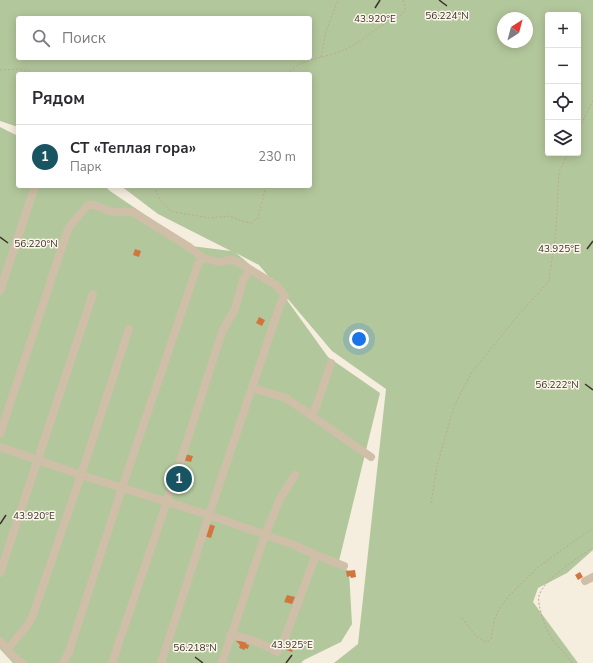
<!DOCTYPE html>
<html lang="ru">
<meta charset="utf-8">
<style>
:root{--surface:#fff;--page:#f2f2f3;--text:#2b2b33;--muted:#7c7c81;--line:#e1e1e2;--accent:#195462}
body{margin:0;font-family:"Nunito Sans",sans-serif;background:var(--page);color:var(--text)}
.controls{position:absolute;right:12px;top:12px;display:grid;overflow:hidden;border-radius:4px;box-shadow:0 2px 10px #0003}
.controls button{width:36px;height:36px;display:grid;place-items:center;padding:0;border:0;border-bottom:1px solid var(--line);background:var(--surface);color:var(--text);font:20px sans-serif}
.compass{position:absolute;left:497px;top:12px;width:36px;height:36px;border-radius:50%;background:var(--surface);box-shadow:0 2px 10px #0003;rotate:36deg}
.you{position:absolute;left:359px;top:339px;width:14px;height:14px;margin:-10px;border:3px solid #fff;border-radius:50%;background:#1a73e8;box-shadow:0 0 0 6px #1a73e833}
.badge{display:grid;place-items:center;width:26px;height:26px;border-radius:50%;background:var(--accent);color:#fff;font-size:13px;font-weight:700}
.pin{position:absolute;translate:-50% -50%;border:2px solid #fff;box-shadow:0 1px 4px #0006}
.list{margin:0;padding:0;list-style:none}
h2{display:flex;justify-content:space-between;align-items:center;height:52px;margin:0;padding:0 16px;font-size:17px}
h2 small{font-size:13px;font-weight:400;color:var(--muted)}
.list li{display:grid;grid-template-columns:26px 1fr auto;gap:12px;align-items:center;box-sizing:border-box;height:64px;padding:0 16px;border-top:1px solid var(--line)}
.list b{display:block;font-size:15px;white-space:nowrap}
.list p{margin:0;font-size:13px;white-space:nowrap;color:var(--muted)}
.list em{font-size:13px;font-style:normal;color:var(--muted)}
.icon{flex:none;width:22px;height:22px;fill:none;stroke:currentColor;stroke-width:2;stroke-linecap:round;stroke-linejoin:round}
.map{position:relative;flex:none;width:593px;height:663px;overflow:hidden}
.search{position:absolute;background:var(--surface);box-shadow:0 2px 10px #0003;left:16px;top:16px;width:296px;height:44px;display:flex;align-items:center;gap:10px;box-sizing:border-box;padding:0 14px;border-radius:4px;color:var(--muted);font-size:15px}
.panel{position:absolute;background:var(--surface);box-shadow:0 2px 10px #0003;left:16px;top:72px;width:296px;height:116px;border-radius:4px}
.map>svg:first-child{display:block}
</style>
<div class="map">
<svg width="593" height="663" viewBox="0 0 593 663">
<rect width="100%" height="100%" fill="#f5edde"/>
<path fill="#b3c79c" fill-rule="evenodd" d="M0,0H593V550L567,573L538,588L533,602L578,663H334L358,644L386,389L332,351L259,265L236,253L279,289L328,357L380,393L338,565L349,571L352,624L341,642L304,660L301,663H13L0,649V127L18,136V186H105L110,191L191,246L231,251L158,214L121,186H310V74H18V127L0,121ZM548,15H578V153H548ZM18,18H310V58H18ZM503,18H527V42H503Z"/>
<g fill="#d3753f">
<path d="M135,249L141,251L139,257L133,255Z"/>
<path d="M259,317L265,320L262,326L256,323Z"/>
<path d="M184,454L193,456L191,462L182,460Z"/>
<path d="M209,524L215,526L211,538L204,536Z"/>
<path d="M355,570L356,577L351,578L350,576L347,577L346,571Z"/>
<path d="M580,572L583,577L578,580L575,575Z"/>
<path d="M287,595L295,597L292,604L284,602Z"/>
<path d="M238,637L248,641L246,644L249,645L248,649L245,648V650L239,648L240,645L236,641Z"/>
<path d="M290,641L296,643L292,652L286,650Z"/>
</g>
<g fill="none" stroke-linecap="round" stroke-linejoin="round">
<g stroke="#bba992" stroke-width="1" stroke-dasharray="2 2" stroke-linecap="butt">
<path d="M321,57L326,31L338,0"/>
<path d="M0,70L20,69L34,74"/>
<path d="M287,74C298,59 327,58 344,50C358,44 369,33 383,25C388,21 397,19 402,14C406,10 406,5 403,0"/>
<path d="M578,131L593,100"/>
<path d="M154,186L160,200L168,209L174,212L210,218L229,216L242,221L251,223L258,218L266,186"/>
<path d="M431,503L437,466L454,406L472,372L521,312L549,281L556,231L559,172L568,153"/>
<path d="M462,618C469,627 476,639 487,642L491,639L494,621L499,609L507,598L538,567L593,528"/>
<path d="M572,663C566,653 555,645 549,634C545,627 537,604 539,596C544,578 579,558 593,547"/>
</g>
<g stroke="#cfbfa8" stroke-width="8">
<path d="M0,291L35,186"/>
<path d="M252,388L286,398L371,457"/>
<path d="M311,415L316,407L331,363"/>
<path d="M0,434L67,232L70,226L88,205H94L112,212H133L189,247L203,258L218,262L230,260L236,261L276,285L285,296L280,305L209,515L294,545L316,555L284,640L277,652C263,644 247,636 230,636"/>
<path d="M0,447L81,475L209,515L161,663"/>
<path d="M316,555L344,566"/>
<path d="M0,573L93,294"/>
<path d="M585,581L593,577"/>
<path d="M0,641L12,655L22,663"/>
<path d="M8,649L29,623L33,615L81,475L129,329"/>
<path d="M63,663L69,652L122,488L198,264L203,258"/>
<path d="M112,663L180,463L222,332L235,309L243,280L250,270"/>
<path d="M222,663L265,535L280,499L295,475"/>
</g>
</g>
<path fill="none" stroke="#3b3129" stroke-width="1.5" d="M439,0L447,6M375,8L380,0M0,237L8,243M587,249L593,241M585,384L593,390M0,524L6,515M195,657L203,663M286,663L292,655"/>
<g font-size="10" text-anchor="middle" fill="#3b3129" stroke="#fcf6eb" stroke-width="3" stroke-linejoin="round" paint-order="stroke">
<text x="447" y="19">56.224°N</text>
<text x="375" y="22">43.920°E</text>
<text x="36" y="247">56.220°N</text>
<text x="559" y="252">43.925°E</text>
<text x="557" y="388">56.222°N</text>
<text x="34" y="519">43.920°E</text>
<text x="292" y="648">43.925°E</text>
<text x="195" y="651">56.218°N</text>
</g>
</svg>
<div class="controls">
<button>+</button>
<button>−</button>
<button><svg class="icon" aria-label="locate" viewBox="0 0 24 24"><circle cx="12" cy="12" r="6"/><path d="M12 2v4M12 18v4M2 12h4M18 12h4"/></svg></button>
<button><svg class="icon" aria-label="layers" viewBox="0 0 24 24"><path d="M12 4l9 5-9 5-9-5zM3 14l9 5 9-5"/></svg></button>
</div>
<svg class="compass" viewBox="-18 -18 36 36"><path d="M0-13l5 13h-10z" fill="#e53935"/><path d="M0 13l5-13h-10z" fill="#7c7c81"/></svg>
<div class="you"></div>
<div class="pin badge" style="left:179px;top:479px">1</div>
<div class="search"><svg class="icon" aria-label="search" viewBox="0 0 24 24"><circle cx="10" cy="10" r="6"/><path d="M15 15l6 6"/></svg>Поиск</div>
<section class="panel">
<h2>Рядом<small></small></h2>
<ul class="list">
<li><span class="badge">1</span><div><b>СТ «Теплая гора»</b><p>Парк</p></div><em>230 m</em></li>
</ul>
</section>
</div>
